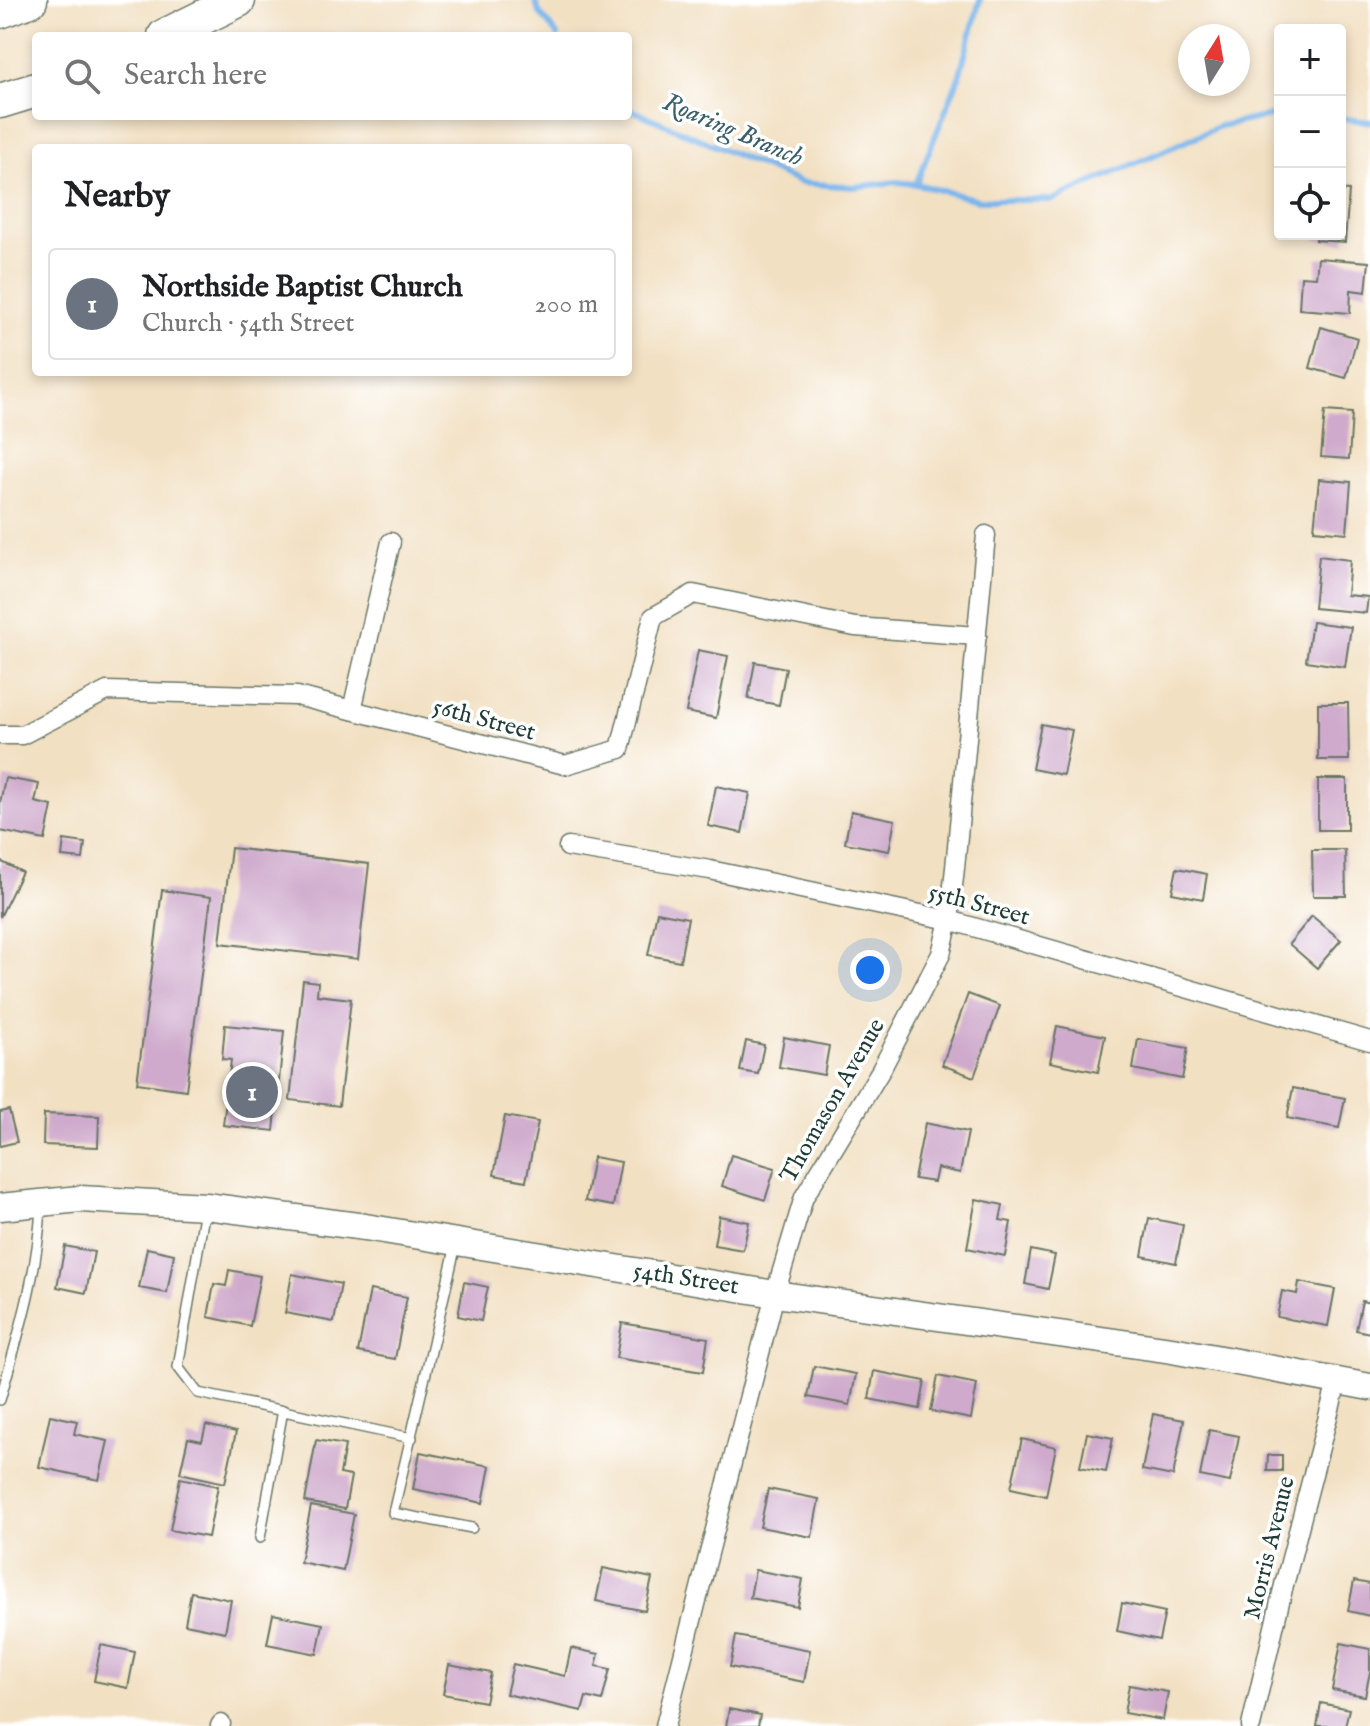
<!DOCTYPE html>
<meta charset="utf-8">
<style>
:root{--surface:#fff;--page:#f2f2f2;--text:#202124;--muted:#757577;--line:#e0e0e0;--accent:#1f6fb2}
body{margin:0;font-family:"IM FELL English",serif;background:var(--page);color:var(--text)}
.controls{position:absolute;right:24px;top:24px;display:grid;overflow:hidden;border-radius:8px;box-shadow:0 4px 12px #0003}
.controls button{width:72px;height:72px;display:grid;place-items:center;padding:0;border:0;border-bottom:2px solid var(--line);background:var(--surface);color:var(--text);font:40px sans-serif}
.compass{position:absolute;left:1178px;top:24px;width:72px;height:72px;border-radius:50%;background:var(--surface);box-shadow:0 4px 12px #0003;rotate:11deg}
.you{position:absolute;left:870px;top:970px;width:28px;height:28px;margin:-20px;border:6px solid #fff;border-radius:50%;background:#1a73e8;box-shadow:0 0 0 12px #1a73e833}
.badge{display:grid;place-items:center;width:52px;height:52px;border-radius:50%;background:var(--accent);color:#fff;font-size:26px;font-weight:700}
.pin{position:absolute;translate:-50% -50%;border:4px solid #fff;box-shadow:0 2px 8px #0006}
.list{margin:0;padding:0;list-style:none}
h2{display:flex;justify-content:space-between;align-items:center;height:104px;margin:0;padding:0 32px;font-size:34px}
h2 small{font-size:26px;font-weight:400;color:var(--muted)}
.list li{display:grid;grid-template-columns:52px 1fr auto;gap:24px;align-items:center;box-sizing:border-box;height:112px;margin:0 16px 16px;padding:0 16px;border:2px solid var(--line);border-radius:8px}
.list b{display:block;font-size:30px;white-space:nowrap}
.list p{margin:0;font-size:26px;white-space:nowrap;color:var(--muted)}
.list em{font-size:26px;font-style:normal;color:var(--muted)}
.icon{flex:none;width:44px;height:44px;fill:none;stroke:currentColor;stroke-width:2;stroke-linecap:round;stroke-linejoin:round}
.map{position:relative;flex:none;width:1370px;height:1726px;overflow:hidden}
.search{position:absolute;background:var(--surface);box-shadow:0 4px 12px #0003;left:32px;top:32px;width:600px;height:88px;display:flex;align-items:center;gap:20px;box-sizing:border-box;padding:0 28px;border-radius:8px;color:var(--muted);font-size:30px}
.panel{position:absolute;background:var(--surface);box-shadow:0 4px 12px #0003;left:32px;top:144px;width:600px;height:232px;border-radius:8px}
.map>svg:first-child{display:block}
</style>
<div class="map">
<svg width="1370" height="1726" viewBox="0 0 1370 1726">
<rect width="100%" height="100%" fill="#fff"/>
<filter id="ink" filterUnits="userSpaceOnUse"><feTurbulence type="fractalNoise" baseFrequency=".0125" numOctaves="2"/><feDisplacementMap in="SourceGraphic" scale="16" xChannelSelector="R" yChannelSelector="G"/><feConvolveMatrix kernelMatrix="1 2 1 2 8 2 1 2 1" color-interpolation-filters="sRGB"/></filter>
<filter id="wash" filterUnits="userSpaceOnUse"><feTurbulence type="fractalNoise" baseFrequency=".006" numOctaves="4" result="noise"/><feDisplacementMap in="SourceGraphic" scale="32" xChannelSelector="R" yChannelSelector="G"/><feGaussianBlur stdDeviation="1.8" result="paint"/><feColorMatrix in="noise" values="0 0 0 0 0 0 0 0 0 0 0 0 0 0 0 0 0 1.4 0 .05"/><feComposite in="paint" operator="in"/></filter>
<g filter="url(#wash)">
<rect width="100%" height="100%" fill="#f2e0c2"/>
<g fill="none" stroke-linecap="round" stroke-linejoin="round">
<g stroke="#79b5eb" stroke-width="6">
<path d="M535,0L539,12L558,36"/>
<path d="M628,106L634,111L801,183L854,187L897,182L916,184L978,200H1052L1220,126L1280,114"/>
<path d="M1340,118L1370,122"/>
<path d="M916,184L959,77L980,0"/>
</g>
</g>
<g id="blocks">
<g fill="#cfaacc">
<path d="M1340,190L1349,191L1345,242L1316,240L1317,234H1340Z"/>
<path d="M1318,258L1369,262L1366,292L1351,290L1350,313L1299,309L1301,276L1316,277Z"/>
<path d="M1321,327L1357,338L1346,378L1310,368Z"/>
<path d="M1325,411L1352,413L1349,459L1321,457Z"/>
<path d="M1319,479L1351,482L1347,533L1314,530Z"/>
<path d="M1319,556L1350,560L1347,595L1368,597L1366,613L1314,608Z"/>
<path d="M1312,622L1351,627L1345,667L1306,661Z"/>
<path d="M698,650L728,656L716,718L686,712Z"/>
<path d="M755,662L786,668L779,705L748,699Z"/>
<path d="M1318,703H1348L1349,760H1318Z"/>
<path d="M1041,724L1072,730L1063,775L1032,769Z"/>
<path d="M5,778L39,784L35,802L52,806L45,840L0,831V803Z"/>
<rect x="1318" y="779" width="29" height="51"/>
<path d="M716,786L750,793L742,833L708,826Z"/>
<path d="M851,811L895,820L889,851L845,843Z"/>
<path d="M64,840L85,843L83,859L62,857Z"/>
<path d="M231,848L369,864L358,959L220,943Z"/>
<path d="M1312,850H1345L1346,896H1313Z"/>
<path d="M0,861L22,872L0,917Z"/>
<path d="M1177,868L1207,874L1203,899L1172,893Z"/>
<path d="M162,890L211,897L186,1090L137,1083Z"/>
<path d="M657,912L688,918L680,961L648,955Z"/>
<path d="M1312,916L1341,940L1317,968L1289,944Z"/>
<path d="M303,980L318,982L317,995L351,999L339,1106L290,1100Z"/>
<path d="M968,994L1000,1006L974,1077L942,1065Z"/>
<path d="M225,1025L284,1031L274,1131L223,1125L231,1060L222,1059Z"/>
<path d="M1057,1026L1105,1036L1098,1072L1050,1062Z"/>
<path d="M784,1037L829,1046L824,1075L779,1067Z"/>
<path d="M1138,1039L1188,1048L1182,1079L1133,1069Z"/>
<path d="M746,1041L764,1045L758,1074L740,1071Z"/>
<path d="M1293,1088L1345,1098L1339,1128L1287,1118Z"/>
<path d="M9,1110L17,1142L0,1146V1112Z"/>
<path d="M44,1114L99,1116L98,1147L43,1145Z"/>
<path d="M505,1116L538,1122L526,1181L494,1175Z"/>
<path d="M925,1123L968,1132L960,1173L937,1168L934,1182L914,1179Z"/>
<path d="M731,1155L775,1168L765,1200L722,1186Z"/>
<path d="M593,1157L621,1162L613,1206L585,1201Z"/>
<path d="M976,1199L1003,1205L1000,1220L1011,1222L1005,1256L967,1248Z"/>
<path d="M719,1216L749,1222L743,1250L714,1245Z"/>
<path d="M1149,1218L1183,1225L1176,1263L1142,1256Z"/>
<path d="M65,1246L94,1252L86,1293L57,1287Z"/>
<path d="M147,1248L174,1254L167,1293L139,1288Z"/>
<path d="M1031,1250L1055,1255L1048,1289L1025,1284Z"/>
<path d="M229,1270L260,1276L250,1326L208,1317L214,1284L226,1286Z"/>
<path d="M292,1274L341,1284L334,1322L285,1313Z"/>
<path d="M464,1282L488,1287L481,1321L458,1316Z"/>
<path d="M1299,1282L1335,1289L1328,1326L1277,1317L1282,1291L1297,1294Z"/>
<path d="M370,1290L407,1297L395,1359L358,1352Z"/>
<path d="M1362,1301L1370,1303V1333L1356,1330Z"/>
<path d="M622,1323L708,1338L703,1372L616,1358Z"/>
<path d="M814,1366L856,1374L850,1405L808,1397Z"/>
<path d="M874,1371L925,1381L920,1409L869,1399Z"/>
<path d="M938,1376L977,1384L971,1419L931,1411Z"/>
<path d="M1153,1414L1184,1420L1173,1476L1142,1470Z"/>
<path d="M50,1415L77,1421L74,1434L108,1441L99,1480L39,1467Z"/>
<path d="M206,1425L236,1432L225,1483L180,1473L188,1438L202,1441Z"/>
<path d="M1209,1430L1239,1436L1230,1482L1200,1476Z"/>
<path d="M1087,1433L1113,1438L1106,1472L1080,1467Z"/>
<path d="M1022,1439L1056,1447L1046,1496L1011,1488Z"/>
<path d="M316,1440L345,1445L340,1474L351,1476L345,1509L305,1502Z"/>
<path d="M420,1452L490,1466L483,1503L413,1489Z"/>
<path d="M1268,1455H1282V1471H1267Z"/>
<path d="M180,1478L218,1486L208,1537L170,1530Z"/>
<path d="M768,1489L819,1499L812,1537L760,1527Z"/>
<path d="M311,1506L354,1514L343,1571L300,1562Z"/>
<path d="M603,1568L652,1578L645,1611L596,1601Z"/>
<path d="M755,1570L803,1579L798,1607L750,1598Z"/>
<path d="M1354,1581L1370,1584V1616L1348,1611Z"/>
<path d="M191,1592L231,1600L225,1632L185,1624Z"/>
<path d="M1122,1603L1165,1612L1159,1640L1117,1631Z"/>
<path d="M273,1614L323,1624L317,1654L267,1644Z"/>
<path d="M736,1636L810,1650L804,1682L730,1667Z"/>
<path d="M1341,1643L1370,1649V1672L1365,1696L1332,1690Z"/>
<path d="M101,1645L135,1652L128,1688L94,1681Z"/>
<path d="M571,1648L599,1654L596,1666L610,1669L602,1701L586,1697L582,1711L506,1694L513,1664L565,1676Z"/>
<path d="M449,1665L491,1673L485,1702L443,1694Z"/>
<path d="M1129,1685L1168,1692L1163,1720L1124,1713Z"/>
<path d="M1321,1703L1349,1709L1345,1726H1317Z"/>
<path d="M729,1709L760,1715L758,1726H726Z"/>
</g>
</g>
</g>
<g filter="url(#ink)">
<use href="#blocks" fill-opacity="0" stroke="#697666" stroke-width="2"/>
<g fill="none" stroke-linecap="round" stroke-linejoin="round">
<g stroke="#697666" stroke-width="12">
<g id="service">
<path d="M205,1209L178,1367L198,1393L412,1438"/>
<path d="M456,1245L393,1513L472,1528"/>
<path d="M0,1400C18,1336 38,1273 41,1206"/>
<path d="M260,1538L283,1410"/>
</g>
</g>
<g stroke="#697666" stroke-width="21">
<g id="minor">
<path d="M352,710L391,542"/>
<path d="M0,735H22L107,691L297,696L565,765L620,749L653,617L693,594L855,627L977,636"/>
<path d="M568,847L710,870L949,920L1370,1041"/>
<path d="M220,1726L221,1724"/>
<path d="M665,1726L775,1294L804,1197L881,1070L941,954L949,920L955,868L986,535"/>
<path d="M1251,1726L1282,1593L1337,1382"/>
</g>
</g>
<g stroke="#697666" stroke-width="29">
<path id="secondary" d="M0,1207L80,1199L206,1206L365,1227L775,1294L1172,1350L1370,1387"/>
</g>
<g stroke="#697666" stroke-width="37">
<g id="motorway">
<path d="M0,11L30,0"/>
<path d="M165,36L238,0"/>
<path d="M0,101L36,90"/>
</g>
</g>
<use href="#service" stroke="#fff" stroke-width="9"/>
<use href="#minor" stroke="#fff" stroke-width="18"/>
<use href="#secondary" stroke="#fff" stroke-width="26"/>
<use href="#motorway" stroke="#fff" stroke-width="34"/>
</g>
</g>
<g text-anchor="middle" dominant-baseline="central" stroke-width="7" stroke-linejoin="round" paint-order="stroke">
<g font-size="24" fill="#1f3d34" stroke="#fff">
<text transform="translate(484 720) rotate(15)">56th Street</text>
<text transform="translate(979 905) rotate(15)">55th Street</text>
<text transform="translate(833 1101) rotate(-60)">Thomason Avenue</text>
<text transform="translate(686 1279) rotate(9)">54th Street</text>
<text transform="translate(1270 1548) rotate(-76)">Morris Avenue</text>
</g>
<g font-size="26" font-style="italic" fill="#3a616b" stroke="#fff">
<text transform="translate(733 130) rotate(23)">Roaring Branch</text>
</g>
</g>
</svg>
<div class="controls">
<button>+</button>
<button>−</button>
<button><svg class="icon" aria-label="locate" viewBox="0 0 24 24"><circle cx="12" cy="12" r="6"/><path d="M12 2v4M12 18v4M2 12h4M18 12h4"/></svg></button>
</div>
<svg class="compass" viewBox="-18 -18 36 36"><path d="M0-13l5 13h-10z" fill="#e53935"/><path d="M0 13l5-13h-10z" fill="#757577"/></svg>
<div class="you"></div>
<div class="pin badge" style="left:252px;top:1092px;background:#6b7280">1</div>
<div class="search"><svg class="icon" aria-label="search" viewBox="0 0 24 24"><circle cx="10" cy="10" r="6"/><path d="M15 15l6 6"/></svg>Search here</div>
<section class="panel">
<h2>Nearby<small></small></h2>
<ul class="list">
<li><span class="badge" style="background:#6b7280">1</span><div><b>Northside Baptist Church</b><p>Church · 54th Street</p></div><em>200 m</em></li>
</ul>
</section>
</div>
